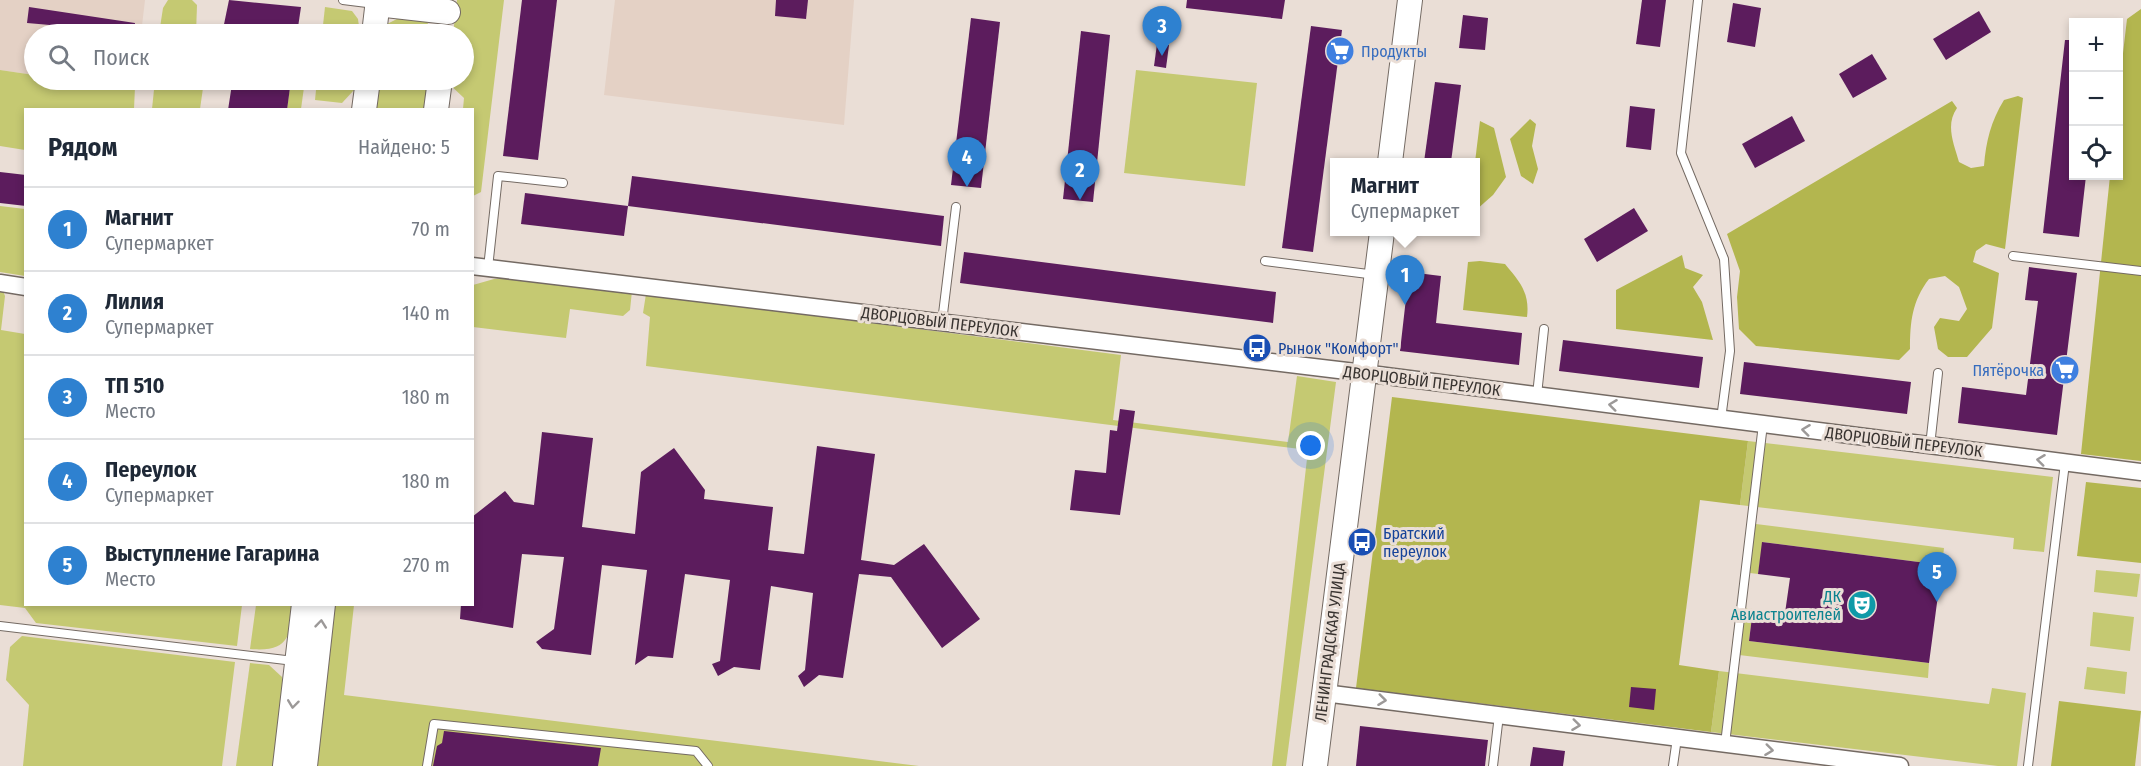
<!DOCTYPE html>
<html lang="ru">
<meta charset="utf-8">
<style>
:root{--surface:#fff;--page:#f6f6f7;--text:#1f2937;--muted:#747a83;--line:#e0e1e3;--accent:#2e81d0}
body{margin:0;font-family:"Fira Sans Condensed",sans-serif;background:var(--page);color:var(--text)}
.controls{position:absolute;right:18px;top:18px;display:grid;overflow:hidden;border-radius:0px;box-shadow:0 3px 9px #0003}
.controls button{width:54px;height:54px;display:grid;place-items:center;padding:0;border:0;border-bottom:2px solid var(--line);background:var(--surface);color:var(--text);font:30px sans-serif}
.you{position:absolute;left:1311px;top:446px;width:21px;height:21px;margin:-15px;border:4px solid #fff;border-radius:50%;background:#1a73e8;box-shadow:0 0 0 9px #1a73e833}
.badge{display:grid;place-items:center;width:39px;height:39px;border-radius:50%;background:var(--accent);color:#fff;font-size:20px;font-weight:700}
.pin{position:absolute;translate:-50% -50px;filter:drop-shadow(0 2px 3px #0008)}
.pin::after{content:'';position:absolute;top:32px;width:21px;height:18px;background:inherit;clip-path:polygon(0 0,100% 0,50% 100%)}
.popup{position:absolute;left:1330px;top:158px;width:150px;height:78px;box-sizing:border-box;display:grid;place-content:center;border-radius:0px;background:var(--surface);filter:drop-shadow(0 2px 4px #0005);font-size:20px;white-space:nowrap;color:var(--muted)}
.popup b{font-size:22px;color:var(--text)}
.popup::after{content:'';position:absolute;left:50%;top:100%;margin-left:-12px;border:12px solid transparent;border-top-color:var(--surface)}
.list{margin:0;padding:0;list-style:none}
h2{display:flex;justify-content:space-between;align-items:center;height:78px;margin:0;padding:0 24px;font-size:26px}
h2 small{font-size:20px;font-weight:400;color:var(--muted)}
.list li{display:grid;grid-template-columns:39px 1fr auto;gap:18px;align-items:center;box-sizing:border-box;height:84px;padding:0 24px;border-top:2px solid var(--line)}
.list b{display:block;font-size:22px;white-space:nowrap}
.list p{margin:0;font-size:20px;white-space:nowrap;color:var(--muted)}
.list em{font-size:20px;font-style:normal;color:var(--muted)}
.icon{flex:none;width:33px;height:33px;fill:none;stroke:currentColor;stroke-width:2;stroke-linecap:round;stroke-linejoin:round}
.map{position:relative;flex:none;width:2141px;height:766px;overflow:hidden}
.search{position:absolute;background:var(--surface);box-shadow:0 3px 9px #0003;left:24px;top:24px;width:450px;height:66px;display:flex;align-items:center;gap:15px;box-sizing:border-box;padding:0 21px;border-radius:33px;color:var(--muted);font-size:22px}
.panel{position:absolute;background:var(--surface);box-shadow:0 3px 9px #0003;left:24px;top:108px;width:450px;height:498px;border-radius:0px}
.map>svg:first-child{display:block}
</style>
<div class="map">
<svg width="2141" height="766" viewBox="0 0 2141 766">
<rect width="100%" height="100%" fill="#eaded6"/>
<g fill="#e4d1c5">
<path d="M0,0H145L141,34H34V75L0,70Z"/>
<path d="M615,0H854L844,125L604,95Z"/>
</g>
<g fill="#c5c972">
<path d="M168,0H192L197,5L196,34H159L163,8Z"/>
<path d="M457,0H504L481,192L473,196L472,110L463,109L464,98L447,82L448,80H464V34H453Z"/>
<path d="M325,7L352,11L358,19L360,34H322Z"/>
<path d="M401,17L427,22L434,34H382L387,24Z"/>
<path d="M0,70L34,75V80H73L135,87L134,109L26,110L25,150L0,146Z"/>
<path d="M1136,70L1257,83L1245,186L1124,173Z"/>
<path d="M155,80H198L203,88L200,109H152Z"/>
<path d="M291,80H305L301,109H287Z"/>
<path d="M317,80H355L354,90L342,103L315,100Z"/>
<path d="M376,80H430L426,109L373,110Z"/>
<path d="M0,206L25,209V276L0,272Z"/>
<path d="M524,277L632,291L630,310L623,316L570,309L566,338L473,327V285L494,279Z"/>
<path d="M0,291H3L5,296L1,330L25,334L26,604L242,605L237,646L36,623L25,608L0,605Z"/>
<path d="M646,294L1121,355L1113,420L1288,442L1297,376L1336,382L1286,766H1272L1308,450L646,366L650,317L643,313Z"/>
<path d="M1748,441L2053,477L2044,552L2013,549L2014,538L1740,505Z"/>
<path d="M1748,523L1944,548L1942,565L1763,542L1758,574L1742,572Z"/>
<path d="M2096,570L2140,574L2137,597L2094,592Z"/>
<path d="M333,604L354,605L344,695L919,766H314Z"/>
<path d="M256,605H296C288,637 290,652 250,649Z"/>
<path d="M1737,607L1753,609L1749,641L1929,663L1928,678L1731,654Z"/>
<path d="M2093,612L2134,617L2130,651L2090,646Z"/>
<path d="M22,636L235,662L222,766H23L29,705L6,680L10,647Z"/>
<path d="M250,663L269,665L282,677L284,690L276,766H236Z"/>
<path d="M2087,667L2127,672L2125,694L2084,689Z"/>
<path d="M1719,671L1989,704L1992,688L2026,693L2017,766H1998L1711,732Z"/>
</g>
<g fill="#b3b64f">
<path d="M2141,9V461L2081,454L2110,176H2118V96L2127,19Z"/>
<path d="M2018,96L2023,98L2005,249L1986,244L1976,251L1973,262L1999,273L1992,328L1967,357H1948L1938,349L1934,327L1940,318L1959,321L1967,309L1959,287L1945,276L1929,279C1912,301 1910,322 1910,349L1899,360L1756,346L1739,329L1737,297L1740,271L1727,234L1952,101L1957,108C1945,125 1954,144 1959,162L1971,168L1984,166C1986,141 1991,121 2004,100Z"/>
<path d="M1530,119L1536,124L1532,146L1538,169L1533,184L1521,176L1510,139Z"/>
<path d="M1480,121L1494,128L1506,177L1493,195L1476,210L1475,162Z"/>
<path d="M1682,255L1685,268L1703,275L1693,287L1702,302L1713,340L1616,329V290Z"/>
<path d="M1480,261L1505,264C1520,282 1530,293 1527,317L1463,310L1468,262Z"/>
<path d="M1392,397L1748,441L1740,505L1700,500L1679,665L1719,671L1711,732L1356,688Z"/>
<path d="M2086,482L2141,488V563L2077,556Z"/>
<path d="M2059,701L2141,711L2135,766H2051Z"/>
</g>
<g fill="#5c1c5d">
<path d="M229,0L301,7L297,34H222Z"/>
<path d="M522,0H557L538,160L503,156Z"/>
<path d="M776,0H808L806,19L775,16Z"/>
<path d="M1187,0H1285L1282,19L1186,8Z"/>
<path d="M1642,0H1666L1660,47L1636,44Z"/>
<path d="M1733,3L1761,8L1755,47L1727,42Z"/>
<path d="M29,7L135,23L134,34H72L73,27L27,23Z"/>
<path d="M1979,11L1991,32L1946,60L1933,39Z"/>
<path d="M1463,15L1488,18L1485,50L1459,48Z"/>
<path d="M971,18L1000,22L981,188L951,185Z"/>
<path d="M1311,26L1342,30L1313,252L1282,248Z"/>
<path d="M1081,31L1110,35L1093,202L1063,199Z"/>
<path d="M2065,40H2073V176H2086L2079,237L2043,233Z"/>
<path d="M1157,44L1169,45L1166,68L1154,66Z"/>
<path d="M1872,54L1887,79L1853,98L1839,74Z"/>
<path d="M237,80H291L287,110H228L232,84H236Z"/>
<path d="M1435,82L1461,85L1451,162H1424Z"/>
<path d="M1630,106L1655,109L1651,150L1626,147Z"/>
<path d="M1792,116L1805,141L1755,168L1742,144Z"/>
<path d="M0,172L26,175V206L0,203Z"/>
<path d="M632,176L944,216L941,246L628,206Z"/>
<path d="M525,193L628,206L624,236L521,224Z"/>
<path d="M1634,208L1648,231L1597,262L1584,239Z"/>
<path d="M964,252L1276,292L1273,323L960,283Z"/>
<path d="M2029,267L2077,273L2057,435L1958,423L1962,387L2026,395L2038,301L2025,300Z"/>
<path d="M1409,272L1441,276L1436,323L1522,333L1519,365L1400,351Z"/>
<path d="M1563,340L1703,357L1699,388L1559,371Z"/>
<path d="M1744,362L1911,382L1907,414L1740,394Z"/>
<path d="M1120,409L1135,411L1120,515L1070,510L1075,470L1106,473L1110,430L1117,431Z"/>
<path d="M542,432L593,438L582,527L635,534L641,472L674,448L705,490L704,499L773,507L768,550L804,554L817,446L875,454L861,560L894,565L924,544L980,619L942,648L891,577L859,574L843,678L819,675L804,687L798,676L805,670L813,593L771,586L760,670L734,667L718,676L712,664L720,661L730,580L685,574L673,658L648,656L635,665L647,570L602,565L591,655L542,649L536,642L554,629L564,557L522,554L513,628L460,619L461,604H472V517L505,491L514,502L534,505Z"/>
<path d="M1762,542L1942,565L1929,663L1749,641L1753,609L1785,613L1790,578L1758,574Z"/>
<path d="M1631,687L1656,689L1654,710L1629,707Z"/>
<path d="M1360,726L1488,740L1485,766H1356Z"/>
<path d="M444,731L601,748L598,766H433L437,746L442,743Z"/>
<path d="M1533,747L1565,751L1563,766H1530Z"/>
</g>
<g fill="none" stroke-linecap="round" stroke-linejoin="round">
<g stroke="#746a63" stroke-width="10">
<g id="lane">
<path d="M343,0L375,4"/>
<path d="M1698,0L1681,153L1724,259L1730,351L1721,419"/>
<path d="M2013,256L2141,271"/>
<path d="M1265,261L1376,275"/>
<path d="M488,268L498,176L563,183"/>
<path d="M942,322L956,207"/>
<path d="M1537,395L1544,329"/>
<path d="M1930,446L1938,373"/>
<path d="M0,626L294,661"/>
<path d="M1725,744L1763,424"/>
<path d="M427,766L434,724L696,751L708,766"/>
<path d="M1493,766L1499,715"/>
<path d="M1673,766L1677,738"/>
<path d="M2028,766L2065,463"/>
</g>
</g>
<g stroke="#746a63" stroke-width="19">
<g id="street">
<path d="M472,266L1347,371L2141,472"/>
<path d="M0,283L26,287"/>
<path d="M1324,693L1900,766"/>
</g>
</g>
<g stroke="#746a63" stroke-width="26">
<g id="secondary">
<path d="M377,4L448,12"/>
<path d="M374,34L378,0"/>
<path d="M364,110L368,80"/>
<path d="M436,110L440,80"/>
<path d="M1390,162L1410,0"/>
<path d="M285,766L304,604"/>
<path d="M305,766L323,604"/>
<path d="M1315,766L1382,232"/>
</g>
</g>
<use href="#lane" stroke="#fff" stroke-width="8"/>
<use href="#street" stroke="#fff" stroke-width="16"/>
<use href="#secondary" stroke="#fff" stroke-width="24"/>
</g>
<defs><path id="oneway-chevron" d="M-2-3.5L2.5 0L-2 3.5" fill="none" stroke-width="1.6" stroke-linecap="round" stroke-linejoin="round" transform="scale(1.5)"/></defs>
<g stroke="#9c9998">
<use href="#oneway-chevron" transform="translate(1613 405) rotate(-173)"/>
<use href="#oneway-chevron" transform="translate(1806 430) rotate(-173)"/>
<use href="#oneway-chevron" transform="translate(2041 460) rotate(-173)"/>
<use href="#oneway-chevron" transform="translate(321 624) rotate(-84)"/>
<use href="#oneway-chevron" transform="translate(1382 700) rotate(7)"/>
<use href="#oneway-chevron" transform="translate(293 704) rotate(97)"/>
<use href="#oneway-chevron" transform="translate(1576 725) rotate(7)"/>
<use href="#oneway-chevron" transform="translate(1769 750) rotate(7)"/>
</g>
<defs>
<g id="supermarket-disc" transform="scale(1.5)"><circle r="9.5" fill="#3f7fe0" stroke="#eaded6"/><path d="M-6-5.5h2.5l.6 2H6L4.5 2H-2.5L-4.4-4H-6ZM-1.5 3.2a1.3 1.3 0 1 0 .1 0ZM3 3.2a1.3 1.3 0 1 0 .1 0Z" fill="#fff"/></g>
<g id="bus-disc" transform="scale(1.5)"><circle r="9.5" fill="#1a4fb4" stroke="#eaded6"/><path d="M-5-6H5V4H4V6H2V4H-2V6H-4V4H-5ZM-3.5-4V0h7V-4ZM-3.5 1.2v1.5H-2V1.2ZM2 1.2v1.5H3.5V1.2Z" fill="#fff"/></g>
<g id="theatre-disc" transform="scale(1.5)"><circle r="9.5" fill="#0f9aa8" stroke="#eaded6"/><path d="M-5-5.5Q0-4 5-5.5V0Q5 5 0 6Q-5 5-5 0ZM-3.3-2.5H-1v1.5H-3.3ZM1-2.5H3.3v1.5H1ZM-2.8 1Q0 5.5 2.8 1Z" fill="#fff"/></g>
</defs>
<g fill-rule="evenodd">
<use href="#supermarket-disc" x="1340" y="51"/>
<use href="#bus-disc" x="1257" y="348"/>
<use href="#supermarket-disc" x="2065" y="370"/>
<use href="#bus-disc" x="1362" y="542"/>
<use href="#theatre-disc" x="1862" y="605"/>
</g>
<g text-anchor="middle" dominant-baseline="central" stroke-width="6" stroke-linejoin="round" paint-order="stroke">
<g font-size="16" fill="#366cbe" stroke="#eaded6" text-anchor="start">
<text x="1361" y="51">Продукты</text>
<text x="2044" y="370" text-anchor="end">Пятёрочка</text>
</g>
<g font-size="16" fill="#383330" stroke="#eaded6">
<text transform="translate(940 322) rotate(7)">ДВОРЦОВЫЙ ПЕРЕУЛОК</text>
<text transform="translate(1422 381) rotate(7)">ДВОРЦОВЫЙ ПЕРЕУЛОК</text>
<text transform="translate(1904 442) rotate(7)">ДВОРЦОВЫЙ ПЕРЕУЛОК</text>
<text transform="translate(1330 642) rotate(-83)">ЛЕНИНГРАДСКАЯ УЛИЦА</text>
</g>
<g font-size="16" fill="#164399" stroke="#eaded6" text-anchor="start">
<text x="1278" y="348">Рынок "Комфорт"</text>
<text x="1383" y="533">Братский<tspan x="1383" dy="18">переулок</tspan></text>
</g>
<g font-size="16" fill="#0d838f" stroke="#eaded6" text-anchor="end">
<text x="1841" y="596">ДК<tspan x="1841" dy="18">Авиастроителей</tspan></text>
</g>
</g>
</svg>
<div class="controls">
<button>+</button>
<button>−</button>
<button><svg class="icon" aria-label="locate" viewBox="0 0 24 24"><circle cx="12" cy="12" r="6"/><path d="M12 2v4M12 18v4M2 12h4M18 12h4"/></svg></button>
</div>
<div class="you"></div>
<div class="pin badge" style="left:1405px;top:305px">1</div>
<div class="popup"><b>Магнит</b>Супермаркет</div>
<div class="pin badge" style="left:1080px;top:200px">2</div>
<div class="pin badge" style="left:1162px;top:56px">3</div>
<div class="pin badge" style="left:967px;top:187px">4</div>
<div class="pin badge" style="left:1937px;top:602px">5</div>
<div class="search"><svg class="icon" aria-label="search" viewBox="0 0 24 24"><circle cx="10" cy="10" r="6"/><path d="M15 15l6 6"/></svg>Поиск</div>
<section class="panel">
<h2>Рядом<small>Найдено: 5</small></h2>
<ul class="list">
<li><span class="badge">1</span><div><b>Магнит</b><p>Супермаркет</p></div><em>70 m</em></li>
<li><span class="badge">2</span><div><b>Лилия</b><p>Супермаркет</p></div><em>140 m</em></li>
<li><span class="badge">3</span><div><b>ТП 510</b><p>Место</p></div><em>180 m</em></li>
<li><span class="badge">4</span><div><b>Переулок</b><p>Супермаркет</p></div><em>180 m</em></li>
<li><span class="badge">5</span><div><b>Выступление Гагарина</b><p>Место</p></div><em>270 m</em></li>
</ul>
</section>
</div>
